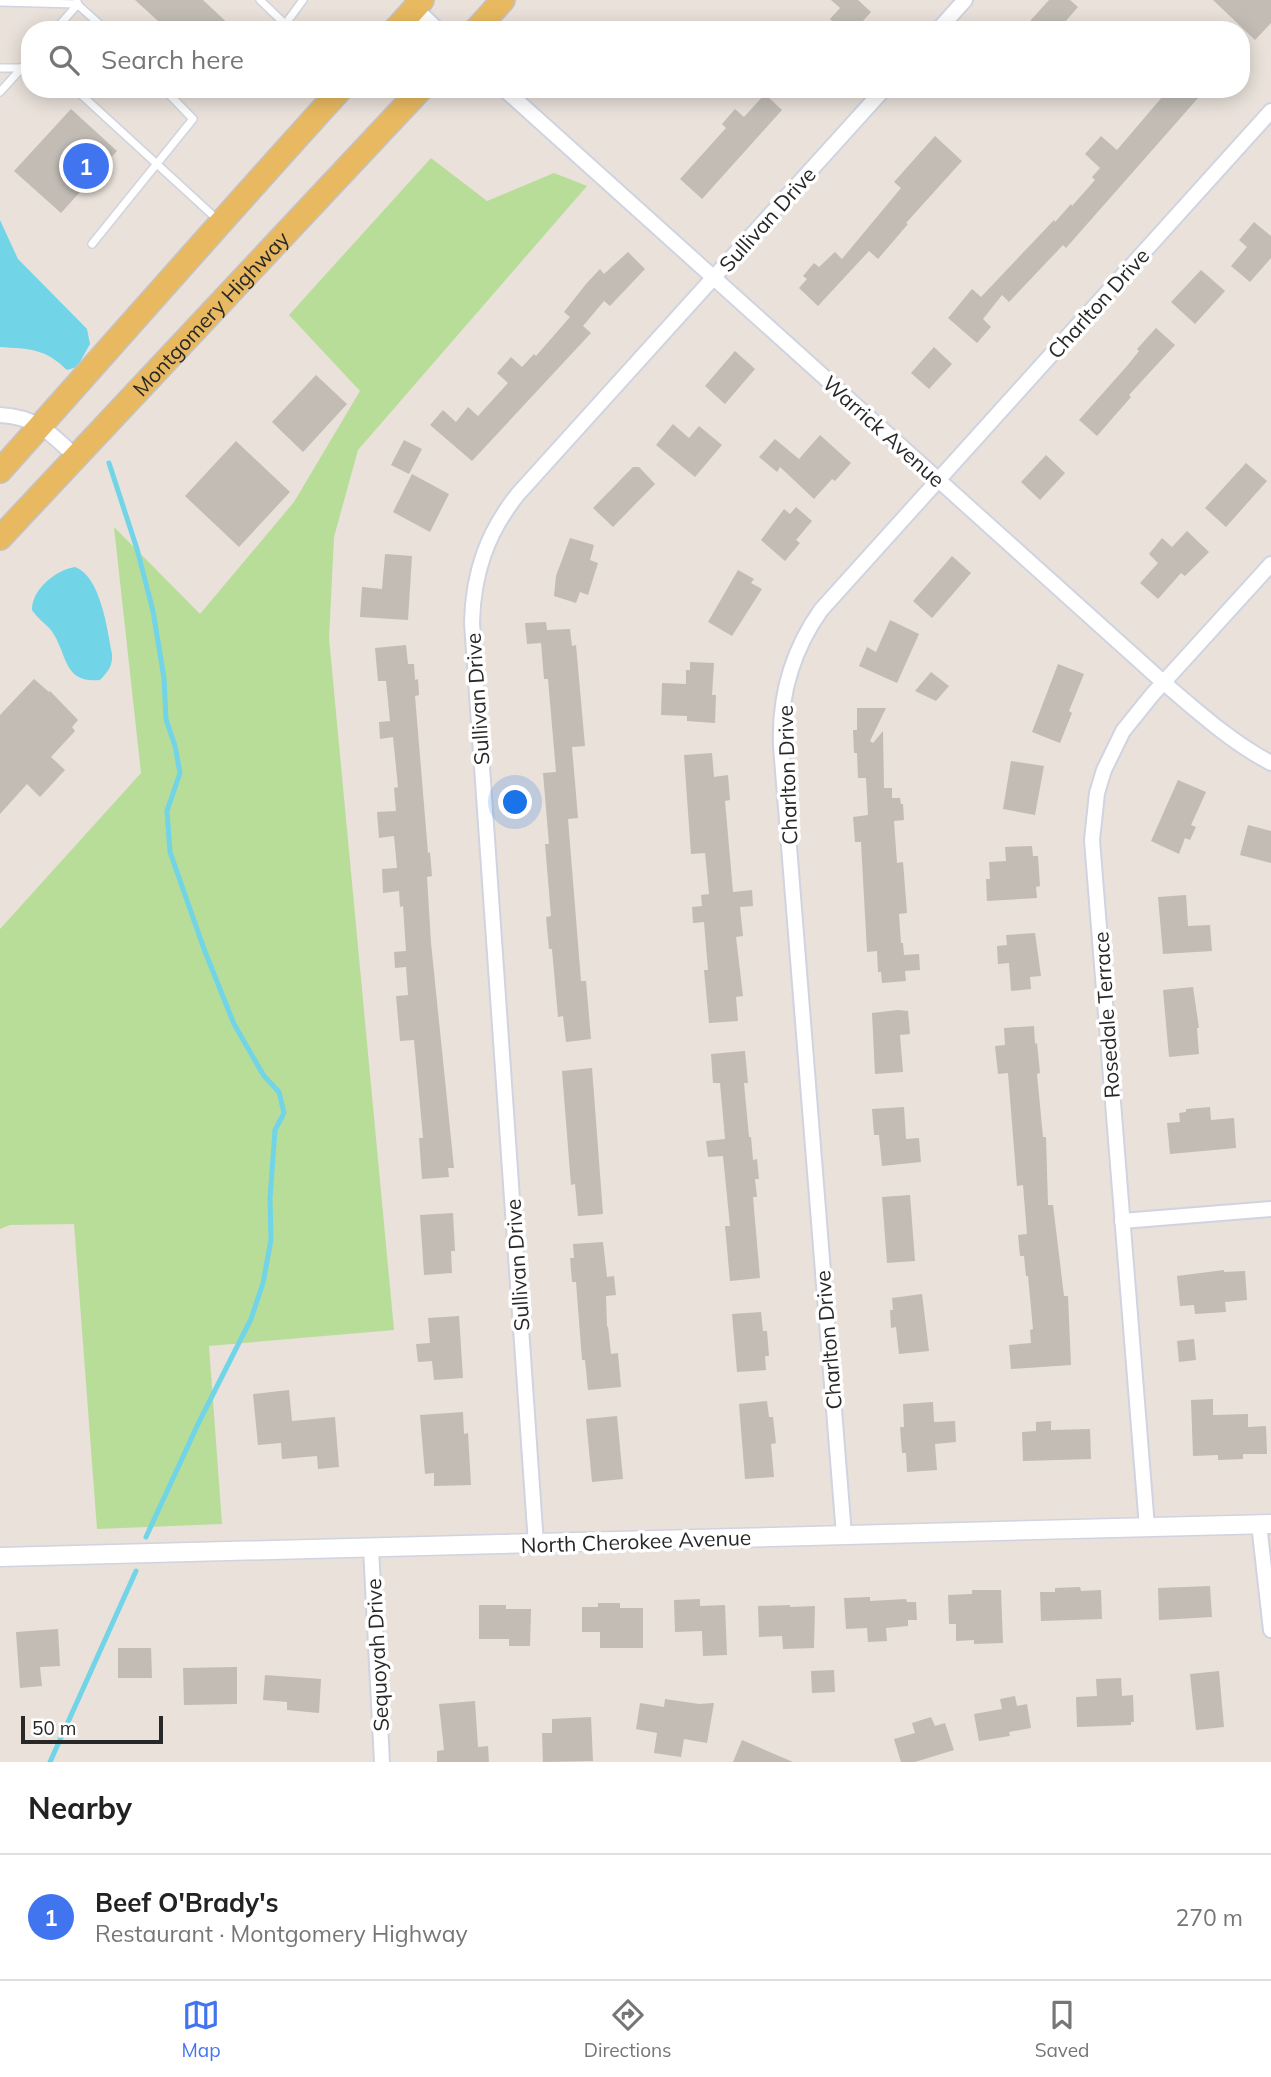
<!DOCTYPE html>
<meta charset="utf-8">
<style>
:root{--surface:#fff;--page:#f2f2f2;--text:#222;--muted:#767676;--line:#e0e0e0;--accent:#4174ef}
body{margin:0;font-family:Mulish,sans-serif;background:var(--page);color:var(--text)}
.scale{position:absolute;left:21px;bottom:18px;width:142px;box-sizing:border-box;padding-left:7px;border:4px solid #282828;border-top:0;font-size:19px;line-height:24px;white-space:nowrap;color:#282828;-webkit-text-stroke:5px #fff;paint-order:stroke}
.you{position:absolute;left:516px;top:803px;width:24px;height:24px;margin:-18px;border:5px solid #fff;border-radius:50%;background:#1a73e8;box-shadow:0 0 0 10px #1a73e833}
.badge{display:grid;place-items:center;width:46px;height:46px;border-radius:50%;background:var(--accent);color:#fff;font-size:23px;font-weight:700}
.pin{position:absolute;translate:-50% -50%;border:4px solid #fff;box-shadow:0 2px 7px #0006}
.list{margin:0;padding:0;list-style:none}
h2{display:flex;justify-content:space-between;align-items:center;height:91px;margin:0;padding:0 28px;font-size:30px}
h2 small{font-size:23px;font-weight:400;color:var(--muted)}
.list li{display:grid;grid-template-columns:46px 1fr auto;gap:21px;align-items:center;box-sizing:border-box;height:126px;padding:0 28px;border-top:2px solid var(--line)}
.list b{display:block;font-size:26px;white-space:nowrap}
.list p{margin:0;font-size:23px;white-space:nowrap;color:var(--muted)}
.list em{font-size:23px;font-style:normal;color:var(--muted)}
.icon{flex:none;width:38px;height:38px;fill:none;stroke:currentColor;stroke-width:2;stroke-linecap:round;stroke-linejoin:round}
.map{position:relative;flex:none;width:1271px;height:1762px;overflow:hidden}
.search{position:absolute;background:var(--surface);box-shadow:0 4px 18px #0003;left:21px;right:21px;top:21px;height:77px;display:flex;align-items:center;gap:18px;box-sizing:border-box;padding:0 24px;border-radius:28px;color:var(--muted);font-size:26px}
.sheet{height:217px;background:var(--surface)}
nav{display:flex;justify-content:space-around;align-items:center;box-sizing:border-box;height:98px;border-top:2px solid var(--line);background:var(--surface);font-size:19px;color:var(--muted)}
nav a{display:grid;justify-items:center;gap:4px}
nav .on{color:var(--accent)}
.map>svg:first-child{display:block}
</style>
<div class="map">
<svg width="1271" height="1762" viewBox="0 0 1271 1762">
<rect width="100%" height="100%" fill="#e9e1da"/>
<path fill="#b8dd99" d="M431,158L487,201L554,173L587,186L358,450L334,537L329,638L394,1330L209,1346L222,1524L97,1529L74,1224L10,1225L0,1229V929L141,773L114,527L200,614L294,502L360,391L289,315Z"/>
<g fill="#71d4e7">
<path d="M0,220L18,259L87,329L90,344L77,367L67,370C45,348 29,349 0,347Z"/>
<path d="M75,567C101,577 107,629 112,654C113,665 108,672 100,680C62,684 68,653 51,630C45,623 37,618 32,610C32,589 56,570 75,567Z"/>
</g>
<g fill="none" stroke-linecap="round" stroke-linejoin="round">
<g stroke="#71d4e7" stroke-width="5">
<path d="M109,463L137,549L153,611L164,678L166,719L175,746L180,773L167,811L170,852L204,949L234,1024L264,1076L279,1092L284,1113L275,1130L270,1199L271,1240L263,1283L251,1319L198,1424L146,1537"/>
<path d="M50,1762L136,1571"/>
</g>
</g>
<g fill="#c2bcb5">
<path d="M135,0H203L235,30H168Z"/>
<path d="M831,0H858L871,12L855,30H841L830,19L840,8Z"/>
<path d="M1049,0H1070L1078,7L1058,30H1022Z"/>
<path d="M1213,0H1271V23L1255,40Z"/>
<path d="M1169,89H1206L1066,248L1063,245L1009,302L1002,295L983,319L991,327L977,343L948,318L972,289L981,297L1054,220L1055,222L1071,204L1072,206L1095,180L1092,177L1100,168L1085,154L1101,136L1117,150Z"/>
<path d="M765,94L782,110L702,199L680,179L726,128L722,124L735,109L744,117Z"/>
<path d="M71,109L117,151L61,213L14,171Z"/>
<path d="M935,136L962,161L906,223L908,224L878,259L869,251L818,306L799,288L807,279L803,276L814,263L819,267L835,252L842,259L901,188L894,182Z"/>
<path d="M1254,222L1271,236V258L1250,282L1231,266L1247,247L1239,240Z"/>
<path d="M628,252L645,269L610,306L604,301L583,326L591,333L472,461L430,425L443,410L456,422L468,407L478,416L508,383L497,373L511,357L522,367L534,354L536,356L570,317L564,312L586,284L600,269L604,274Z"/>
<path d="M1201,270L1225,291L1195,324L1171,302Z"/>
<path d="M1156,328L1175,345L1129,395L1131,397L1097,436L1079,420L1127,366L1139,351L1137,349Z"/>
<path d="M934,347L952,364L929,389L911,373Z"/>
<path d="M735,351L755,369L725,404L705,386Z"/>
<path d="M316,375L347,404L303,452L272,422Z"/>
<path d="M673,424L689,438L699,426L722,445L695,477L656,445Z"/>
<path d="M820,435L851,463L835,481L832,479L814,499L780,467L777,472L759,457L775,439L799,459Z"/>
<path d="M404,440L422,449L409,474L391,465Z"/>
<path d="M236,441L290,492L239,547L185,496Z"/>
<path d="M1046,455L1065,473L1040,500L1021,482Z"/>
<path d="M1246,463L1267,481L1226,527L1205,508Z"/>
<path d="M633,467H639L655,484L613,527L593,508Z"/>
<path d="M412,474L449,494L430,532L393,512Z"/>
<path d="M796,507L812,521L796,540L800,543L785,561L761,540L784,509L790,514Z"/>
<path d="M1187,531L1209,552L1185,576L1181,573L1158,599L1140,583L1158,563L1149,554L1162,538L1172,547Z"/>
<path d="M570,538L594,545L590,560L598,563L588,595L580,592L576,603L554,596L556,576Z"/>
<path d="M385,554L412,556L408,620L360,617L362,587L382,589Z"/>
<path d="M952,556L971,573L932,618L913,601Z"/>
<path d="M738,570L754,579L751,583L762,589L732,636L708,622Z"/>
<path d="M890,620L919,634L897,683L859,666L867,647L876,652Z"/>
<path d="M546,622L547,630L570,629L572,646L576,645L585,746L572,747L578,818L568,819L581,981H586L591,1039L566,1042L563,1016L558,1017L552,949H549L546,917L551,916L545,844H549L543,773L556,772L548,679H544L541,643L527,644L525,623Z"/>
<path d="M406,645L408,664H414L415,680L418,679L419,695L415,696L428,853L430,852L432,876L427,877L431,943L454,1168H448L449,1177L422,1179L419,1138H423L414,1040L400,1041L396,996L408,995L406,967L395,968L394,952L406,951L403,906L400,907L399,891L383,893L382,869L397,868L394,836L379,838L377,812L396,811L394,788L398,787L393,737L380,739L379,722L390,721L386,681H378L375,648Z"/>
<path d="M690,662L714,663L712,695H716L715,723L687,721V716L661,715L662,683L686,684V670H690Z"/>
<path d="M1058,664L1084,674L1069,711L1072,713L1060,743L1032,732Z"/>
<path d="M931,672L949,686L936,701L915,691Z"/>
<path d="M34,679L49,692L50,691L78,720L72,727L75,731L51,757L65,770L40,797L27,784L0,814V715Z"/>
<path d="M857,708H886L870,741L873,743L883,731L884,788H892V798H900L901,804H903L904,820L894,821L897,863L903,862L907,913L899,914L901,943H903L904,955L919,954L920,970L905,971L906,981L882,983L881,972H878L877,951L867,952L861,842H855L853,817L868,815L866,778H858L857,753H854L853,730H857Z"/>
<path d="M712,753L714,777L728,775L730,800L725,801L733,892L752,890L753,906L740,907L743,936L736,937L743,996L736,997L738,1021L709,1023L704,970H708L704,922L693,923L692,907L702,906L701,895L709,894L705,853L691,854L684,755Z"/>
<path d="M1011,761L1044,766L1035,815L1003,809Z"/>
<path d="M1178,780L1206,792L1191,825L1196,827L1190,840L1185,838L1179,854L1151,841Z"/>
<path d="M1248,825L1271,831V863L1240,855Z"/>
<path d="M1032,846L1033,856H1038L1040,886L1036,887L1037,898L987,901L986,879H990L989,862L1006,861L1005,847Z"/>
<path d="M1186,895L1188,926L1210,925L1212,951L1163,954L1158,897Z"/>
<path d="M1035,933L1041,976L1030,977L1031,989L1011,991L1009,963L998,964L997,946L1007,945L1006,935Z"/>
<path d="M1193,987L1199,1028H1197L1199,1054L1169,1057L1163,990Z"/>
<path d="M898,1010L908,1011L910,1034L900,1035L903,1072L875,1074L872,1013Z"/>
<path d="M1034,1026L1035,1044L1037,1043L1040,1073L1037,1074L1043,1137H1046L1048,1205H1053L1064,1296H1068L1071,1365L1011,1369L1009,1345L1031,1343L1030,1330L1033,1329L1028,1276H1026L1024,1256H1020L1018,1235L1027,1234L1023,1185L1017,1186L1008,1073L998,1074L995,1046L1005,1045L1004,1028Z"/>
<path d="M745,1051L748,1083H744L749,1137H751L753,1160L757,1159L759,1179H755L757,1197H753L760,1278L730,1281L725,1226H730L723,1156L708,1157L706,1141L725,1139L720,1083H713L711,1054Z"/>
<path d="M592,1068L603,1214L578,1216L575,1184L571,1185L562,1071Z"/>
<path d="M904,1107L906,1139L919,1138L921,1162L882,1166L879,1135H874L872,1109Z"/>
<path d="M1210,1107L1211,1120L1234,1118L1236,1148L1170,1154L1167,1123L1180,1122L1179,1113L1186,1112V1109Z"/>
<path d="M910,1195L915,1261L887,1263L882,1197Z"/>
<path d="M453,1213L455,1251H451L452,1273L424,1275L420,1215Z"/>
<path d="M603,1242L607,1277L614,1276L616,1295L606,1296L607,1327L608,1326L611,1354L618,1353L621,1387L588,1390L585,1360H582L576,1282H572L570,1258H574L573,1244Z"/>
<path d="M1224,1270V1272L1245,1271L1247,1300L1225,1302L1226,1312L1195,1314L1194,1305L1180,1306L1177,1276Z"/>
<path d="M922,1294L929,1351L899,1354L896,1327L891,1328L890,1310H893L892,1298Z"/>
<path d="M761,1312L763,1331H767L769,1356H765L766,1370L737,1372L732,1314Z"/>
<path d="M459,1316L463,1378L434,1380L432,1361L418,1362L416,1344L430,1343L428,1318Z"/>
<path d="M1194,1339L1196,1360L1179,1362L1177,1341Z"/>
<path d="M289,1390L292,1421L335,1417L339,1467L318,1469L317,1456L282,1459L281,1443L258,1445L253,1394Z"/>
<path d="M1213,1399V1415L1248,1414V1427L1266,1426L1267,1454H1243V1459L1218,1460V1455L1193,1456L1191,1400Z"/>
<path d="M767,1401L769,1417H773L776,1443L771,1444L774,1477L745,1479L739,1404Z"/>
<path d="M933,1402L934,1422L955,1421L956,1442L935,1444L937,1470L907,1472L906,1453H902L900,1427H904L903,1404Z"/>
<path d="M463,1412L464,1434L468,1433L471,1485L434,1486V1473L425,1474L420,1415Z"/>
<path d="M617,1416L623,1479L592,1482L586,1419Z"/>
<path d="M1051,1421V1430L1090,1429L1091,1459L1023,1461L1022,1432L1036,1431V1422Z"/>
<path d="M1210,1586L1212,1617L1159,1620L1158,1588Z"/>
<path d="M1080,1587L1081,1591L1101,1590L1102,1619L1041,1621L1040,1592H1055V1588Z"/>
<path d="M972,1590H1001L1003,1643L974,1644V1640L956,1641V1624H949L948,1595L972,1594Z"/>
<path d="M870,1597V1601L906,1599L907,1602H916L917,1620H908V1626L886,1628L887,1641L868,1642L867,1628L846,1629L844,1598Z"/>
<path d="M700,1599V1606L725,1605L727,1655L703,1656L702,1631L675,1632L674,1600Z"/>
<path d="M598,1603H620V1608H643V1648H600V1632H582V1607H598Z"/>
<path d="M479,1605H506V1609H531L530,1646H509V1639H479Z"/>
<path d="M790,1605V1607L815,1606L814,1648L783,1649L782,1636L759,1637L758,1606Z"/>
<path d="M58,1629L60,1666L40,1667L42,1686L20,1688L16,1632Z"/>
<path d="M118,1648H151L152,1678H118Z"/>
<path d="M237,1667V1704L184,1705L183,1668Z"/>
<path d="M834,1670L835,1692L812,1693L811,1671Z"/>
<path d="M1219,1671L1224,1727L1196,1730L1190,1674Z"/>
<path d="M265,1675L321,1679L319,1713L287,1710V1702L263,1700Z"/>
<path d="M1121,1678L1122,1696L1133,1695L1134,1722H1131V1725L1077,1727L1076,1697L1097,1696L1096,1679Z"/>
<path d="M1015,1696L1017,1706L1027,1704L1031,1728L1009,1732L1010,1736L979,1741L974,1714L1002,1709L1000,1699Z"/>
<path d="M665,1699L699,1704L714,1703L707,1743L684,1739L681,1757L654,1753L657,1733L636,1729L640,1703L664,1707Z"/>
<path d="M475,1701L478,1747L488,1746L489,1762H437V1751L444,1750L439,1704Z"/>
<path d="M591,1717L593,1761L543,1762L542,1733H552V1719Z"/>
<path d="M931,1717L935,1726L945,1723L954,1750L915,1762H901L894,1739L915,1733L912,1723Z"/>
<path d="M742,1740L793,1762H733Z"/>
</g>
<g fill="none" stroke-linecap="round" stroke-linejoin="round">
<g stroke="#cfd4e0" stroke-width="10">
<g id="service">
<path d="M260,0L285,24"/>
<path d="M77,1V4L106,30"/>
<path d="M0,2L77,4"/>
<path d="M55,30L78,4"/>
<path d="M281,30L303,0"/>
<path d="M0,68H22"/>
<path d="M75,89L219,221"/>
<path d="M0,92L30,59"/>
<path d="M92,244L193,119L164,89"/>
</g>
</g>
<g stroke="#cfd4e0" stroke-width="18">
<g id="minor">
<path d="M415,8L438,30"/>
<path d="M938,30L965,0"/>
<path d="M504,89L1163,682C1197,711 1231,742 1271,763"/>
<path d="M0,415C37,417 50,433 76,457"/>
<path d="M1122,1221L1271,1209"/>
<path d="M1259,1524L1271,1630"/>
<path d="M1147,1527L1092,840L1097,793L1104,770L1123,731L1152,695L1271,564"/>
<path d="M844,1535L781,746C779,695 792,651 821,610L1271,111"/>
<path d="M536,1544L472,623C473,573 487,533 518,494L884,89"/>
<path d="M371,1548L382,1762"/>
</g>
</g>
<g stroke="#cfd4e0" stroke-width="21">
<path id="tertiary" d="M0,1557L1271,1524"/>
</g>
<g stroke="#c3c3c3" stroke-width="26">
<g id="primary">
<path d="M395,30L422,0"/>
<path d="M476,30L503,0"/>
<path d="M0,471C114,344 226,215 341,89"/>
<path id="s1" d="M0,538L421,89"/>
</g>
</g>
<use href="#service" stroke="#fff" stroke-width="7"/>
<use href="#minor" stroke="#fff" stroke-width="14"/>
<use href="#tertiary" stroke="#fff" stroke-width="18"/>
<use href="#primary" stroke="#e8b960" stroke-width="23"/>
</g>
<g text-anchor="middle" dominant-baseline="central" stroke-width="7" stroke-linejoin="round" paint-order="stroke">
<g font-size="21" fill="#282828" stroke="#fff">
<text transform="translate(767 219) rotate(-48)">Sullivan Drive</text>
<text transform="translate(1098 303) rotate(-48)">Charlton Drive</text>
<text stroke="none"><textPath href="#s1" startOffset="308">Montgomery Highway</textPath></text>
<text transform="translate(884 431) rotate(42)">Warrick Avenue</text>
<text transform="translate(477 699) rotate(-94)">Sullivan Drive</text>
<text transform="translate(787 775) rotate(-92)">Charlton Drive</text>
<text transform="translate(1106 1015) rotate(-94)">Rosedale Terrace</text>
<text transform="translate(517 1265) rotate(-94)">Sullivan Drive</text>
<text transform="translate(828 1340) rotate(-95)">Charlton Drive</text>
<text transform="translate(636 1541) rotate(-2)">North Cherokee Avenue</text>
<text transform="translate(377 1655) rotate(-93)">Sequoyah Drive</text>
</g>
</g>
</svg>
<div class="scale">50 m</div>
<div class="you"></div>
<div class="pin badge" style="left:86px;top:166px">1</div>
<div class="search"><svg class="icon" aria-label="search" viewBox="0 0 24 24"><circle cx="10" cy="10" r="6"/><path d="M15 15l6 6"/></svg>Search here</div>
</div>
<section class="sheet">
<h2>Nearby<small></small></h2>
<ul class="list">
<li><span class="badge">1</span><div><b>Beef O'Brady's</b><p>Restaurant · Montgomery Highway</p></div><em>270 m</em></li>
</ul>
</section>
<nav>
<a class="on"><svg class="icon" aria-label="map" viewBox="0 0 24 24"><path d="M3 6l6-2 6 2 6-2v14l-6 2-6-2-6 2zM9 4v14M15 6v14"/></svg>Map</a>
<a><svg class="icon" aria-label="directions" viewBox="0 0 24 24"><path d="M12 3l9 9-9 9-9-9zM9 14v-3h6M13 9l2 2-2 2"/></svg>Directions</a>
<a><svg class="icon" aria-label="saved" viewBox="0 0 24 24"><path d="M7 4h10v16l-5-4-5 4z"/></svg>Saved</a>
</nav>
